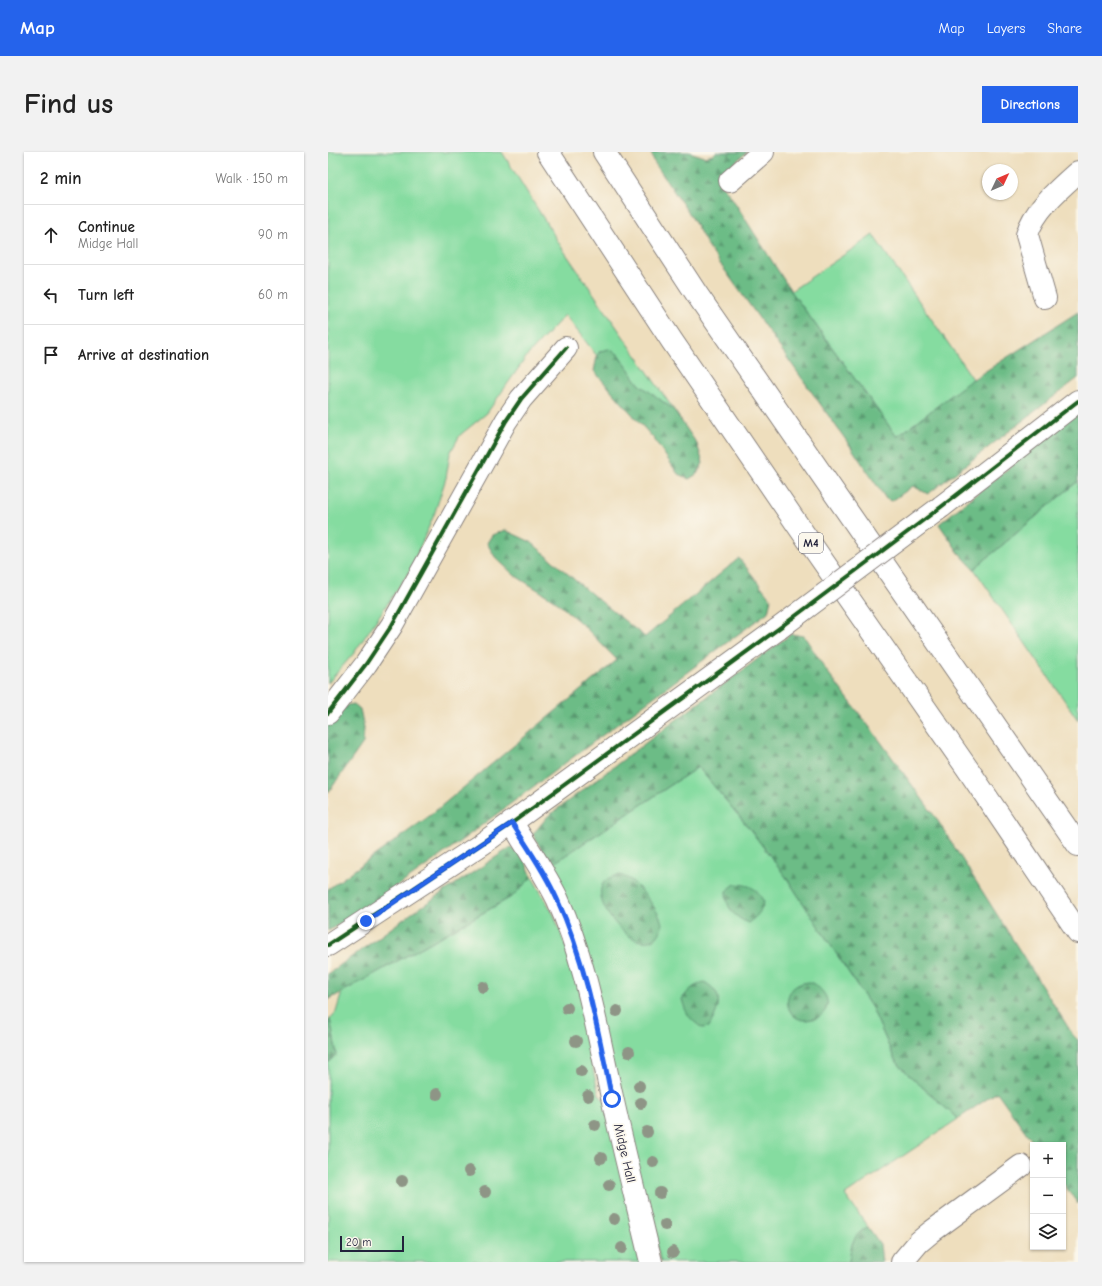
<!DOCTYPE html>
<meta charset="utf-8">
<style>
:root{--surface:#fff;--page:#f2f2f2;--text:#222;--muted:#767676;--line:#e0e0e0;--accent:#2563eb}
body{margin:0;font-family:"Comic Neue",sans-serif;background:var(--page);color:var(--text)}
.controls{position:absolute;right:12px;bottom:12px;display:grid;overflow:hidden;border-radius:0px;box-shadow:0 1px 3px #0004}
.controls button{width:36px;height:36px;display:grid;place-items:center;padding:0;border:0;border-bottom:1px solid var(--line);background:var(--surface);color:var(--text);font:20px sans-serif}
.compass{position:absolute;left:654px;top:12px;width:36px;height:36px;border-radius:50%;background:var(--surface);box-shadow:0 1px 3px #0004;rotate:46deg}
.scale{position:absolute;left:12px;bottom:10px;width:64px;box-sizing:border-box;padding-left:4px;border:2px solid #22223b;border-top:0;font-size:11px;line-height:14px;white-space:nowrap;color:#22223b;-webkit-text-stroke:3px #fbf7ec;paint-order:stroke}
.stop{position:absolute;width:12px;height:12px;margin:-9px;border:3px solid #2563eb;border-radius:50%;background:#fff}
.stop.end{background:#2563eb;border-color:#fff;box-shadow:0 1px 4px #0008}
.list{margin:0;padding:0;list-style:none}
h2{display:flex;justify-content:space-between;align-items:center;height:52px;margin:0;padding:0 16px;font-size:17px}
h2 small{font-size:13px;font-weight:400;color:var(--muted)}
.list li{display:grid;grid-template-columns:26px 1fr auto;gap:12px;align-items:center;box-sizing:border-box;height:60px;padding:0 16px;border-top:1px solid var(--line)}
.list b{display:block;font-size:15px;white-space:nowrap}
.list p{margin:0;font-size:13px;white-space:nowrap;color:var(--muted)}
.list em{font-size:13px;font-style:normal;color:var(--muted)}
.icon{flex:none;width:22px;height:22px;fill:none;stroke:currentColor;stroke-width:2;stroke-linecap:round;stroke-linejoin:round}
.map{position:relative;flex:none;width:750px;height:1110px;overflow:hidden;border-radius:0px}
header{display:flex;align-items:center;gap:24px;box-sizing:border-box;height:56px;padding:0 20px;background:var(--accent);color:#fff}
header strong{font-size:19px}
nav{display:flex;gap:22px;margin-inline-start:auto;font-size:14px}
.intro{display:flex;align-items:center;justify-content:space-between;box-sizing:border-box;height:96px;padding:0 24px}
h1{margin:0;font-size:28px}
.button{padding:10px 18px;border-radius:0px;background:var(--accent);color:#fff;font-size:14px;font-weight:700}
main{display:flex;gap:24px;padding:0 24px}
aside{flex:1;background:var(--surface);border-radius:0px;box-shadow:0 1px 3px #0004}
.map>svg:first-child{display:block}
</style>
<header>
<strong>Map</strong>
<nav><a>Map</a><a>Layers</a><a>Share</a></nav>
</header>
<div class="intro"><h1>Find us</h1><a class="button">Directions</a></div>
<main>
<aside>
<h2>2 min<small>Walk · 150 m</small></h2>
<ul class="list">
<li><svg class="icon" aria-label="ahead" viewBox="0 0 24 24"><path d="M12 20V5M6 11l6-6 6 6"/></svg><div><b>Continue</b><p>Midge Hall</p></div><em>90 m</em></li>
<li><svg class="icon" aria-label="left" viewBox="0 0 24 24"><path d="M17 20v-9H6M10 6l-5 5 5 5"/></svg><div><b>Turn left</b></div><em>60 m</em></li>
<li><svg class="icon" aria-label="arrive" viewBox="0 0 24 24"><path d="M6 21V4h12l-3 4 3 4H6"/></svg><div><b>Arrive at destination</b></div></li>
</ul>
</aside>
<div class="map">
<svg width="750" height="1110" viewBox="0 0 750 1110">
<defs>
<pattern id="forest-firs" width="22" height="20" patternUnits="userSpaceOnUse"><rect width="22" height="20" fill="#6cbc86"/><path d="M5 1l3.5 6h-7zM16 11l3.5 6h-7z" fill="#58986f"/></pattern>
</defs>
<rect width="100%" height="100%" fill="#fbf7ec"/>
<filter id="ink" filterUnits="userSpaceOnUse"><feTurbulence type="fractalNoise" baseFrequency=".025" numOctaves="2"/><feDisplacementMap in="SourceGraphic" scale="8" xChannelSelector="R" yChannelSelector="G"/><feConvolveMatrix kernelMatrix="1 2 1 2 8 2 1 2 1" color-interpolation-filters="sRGB"/></filter>
<filter id="wash" filterUnits="userSpaceOnUse"><feTurbulence type="fractalNoise" baseFrequency=".012" numOctaves="4" result="noise"/><feDisplacementMap in="SourceGraphic" scale="16" xChannelSelector="R" yChannelSelector="G"/><feGaussianBlur stdDeviation="0.9" result="paint"/><feColorMatrix in="noise" values="0 0 0 0 0 0 0 0 0 0 0 0 0 0 0 0 0 1.4 0 .05"/><feComposite in="paint" operator="in"/></filter>
<g filter="url(#wash)">
<rect width="100%" height="100%" fill="#eedebd"/>
<g fill="#85dca0" stroke="#547f6e">
<path d="M0,0H174L234,96L346,258L311,232L290,202L272,199L269,204L237,163L199,204L159,261L132,283L122,301L118,326L106,363L81,420L26,501L0,531Z"/>
<path d="M545,83L645,227L569,285L463,139Z"/>
<path d="M750,329V568L646,417Z"/>
<path d="M370,615L421,676L458,725L544,856L567,908L582,924L630,967L517,1043L540,1075C524,1083 523,1094 521,1110H333L223,713Z"/>
<path d="M204,725L226,763L242,806L267,891L261,901L271,943L280,951L316,1110H0V911L9,903L2,867L8,860L14,840L185,744Z"/>
</g>
<g fill="url(#forest-firs)" stroke="#476f60">
<path d="M323,0H361L377,5L385,3L388,0H419L397,19L390,28L404,46L463,139L569,285L639,231L750,160V226L600,342L585,334L564,349L558,347L525,298L381,96L366,69L326,10Z"/>
<path d="M281,197L290,202L311,232L346,258L369,292L375,311L369,322L361,327L350,322L326,287L266,219L269,204L272,199Z"/>
<path d="M750,260V329L646,417L631,401L611,372Z"/>
<path d="M177,378L203,390L255,435L317,485L411,406L443,447L440,460L111,705L47,750L0,779V737L100,665L289,508L256,474L226,448L186,423L167,405L159,391L164,383Z"/>
<path d="M463,482L476,484L498,518L550,586L608,666L745,883L750,888V1052L735,1031V993H707L669,940L630,967L582,924L567,908L544,856L458,725L421,676L370,615L223,713L215,701L205,682L220,664Z"/>
<path d="M26,552L32,557L36,576L35,591L0,641V573L19,553Z"/>
<path d="M183,695L195,704L204,725L185,744L0,848V822L84,761Z"/>
<path d="M293,723C296,725 301,726 304,729C312,736 335,763 334,774C334,778 331,782 329,785C324,789 318,790 312,789C294,785 262,748 276,730C280,725 287,724 293,723Z"/>
<path d="M407,732C424,733 428,736 436,750C434,760 427,766 420,771C405,764 398,756 398,739Z"/>
<path d="M482,830C495,836 508,852 492,864C490,866 486,867 484,867C457,875 447,832 482,830Z"/>
<path d="M378,831C398,843 390,858 381,875L374,876C361,866 358,863 354,847C361,838 366,832 378,831Z"/>
<path d="M2,867L9,903L0,911V869Z"/>
<path d="M540,1075L552,1092L554,1110H521C523,1094 524,1083 540,1075Z"/>
</g>
</g>
<g filter="url(#ink)">
<g fill="none" stroke-linecap="round" stroke-linejoin="round">
<g stroke="#88807c" stroke-width="24">
<g id="minor">
<path d="M402,29L435,0"/>
<path d="M717,146L699,83C705,59 732,36 750,20"/>
<path d="M613,355L750,249"/>
<path d="M0,561L38,512L64,473L178,269L193,247L238,196"/>
<path d="M184,671C199,695 216,720 229,746C258,809 269,878 284,945C296,1000 310,1055 323,1110"/>
<path d="M0,793L154,692L450,477"/>
<path d="M574,1110L591,1090L603,1080L693,1014"/>
</g>
</g>
<g stroke="#88807c" stroke-width="24">
<g id="highway">
<path d="M220,0L344,189L471,375L639,616L750,780"/>
<path d="M276,0L368,141L750,693"/>
</g>
</g>
<use href="#minor" stroke="#fff" stroke-width="22"/>
<use href="#highway" stroke="#fff" stroke-width="22"/>
<g stroke="#88807c" stroke-width="24" stroke-linecap="butt">
<path id="minor-bridge" d="M450,477L613,355"/>
</g>
<use href="#minor-bridge" stroke="#fff" stroke-width="22"/>
<g stroke="#fbf7ec" stroke-width="6">
<g id="cycleway">
<path d="M0,561L38,512L64,473L178,269L193,247L238,196"/>
<path d="M0,793L108,722L184,671L450,477L613,355L750,249"/>
</g>
</g>
<use href="#cycleway" stroke="#1b5e20" stroke-width="4"/>
</g>
<g fill="#8e9586">
<circle cx="155" cy="835" r="6"/>
<circle cx="239" cy="856" r="6"/>
<circle cx="289" cy="859" r="6"/>
<circle cx="248" cy="889" r="6"/>
<circle cx="301" cy="900" r="6"/>
<circle cx="253" cy="919" r="6"/>
<circle cx="311" cy="934" r="6"/>
<circle cx="109" cy="942" r="6"/>
<circle cx="260" cy="944" r="6"/>
<circle cx="313" cy="951" r="6"/>
<circle cx="267" cy="973" r="6"/>
<circle cx="319" cy="980" r="6"/>
<circle cx="273" cy="1006" r="6"/>
<circle cx="325" cy="1010" r="6"/>
<circle cx="141" cy="1019" r="6"/>
<circle cx="74" cy="1029" r="6"/>
<circle cx="281" cy="1033" r="6"/>
<circle cx="157" cy="1040" r="6"/>
<circle cx="332" cy="1041" r="6"/>
<circle cx="286" cy="1067" r="6"/>
<circle cx="337" cy="1073" r="6"/>
<circle cx="30" cy="1094" r="6"/>
<circle cx="294" cy="1096" r="6"/>
<circle cx="345" cy="1100" r="6"/>
</g>
</g>
<g fill="none" stroke-linecap="round" stroke-linejoin="round" filter="url(#ink)">
<path stroke="#2563eb" stroke-width="5" d="M38,769L184,671C200,696 217,720 229,747C258,810 270,879 284,947"/>
</g>
<g text-anchor="middle" dominant-baseline="central" stroke-width="3.5" stroke-linejoin="round" paint-order="stroke">
<rect fill="#fbf7ec" stroke="#636270" stroke-width="1" x="471" y="381" width="24" height="20" rx="3"/>
<g font-size="12" font-weight="bold" fill="#22223b">
<text x="483" y="391">M4</text>
</g>
<g font-size="13" fill="#22223b" stroke="#fbf7ec">
<text transform="translate(297 1001) rotate(77)">Midge Hall</text>
</g>
</g>
</svg>
<div class="controls">
<button>+</button>
<button>−</button>
<button><svg class="icon" aria-label="layers" viewBox="0 0 24 24"><path d="M12 4l9 5-9 5-9-5zM3 14l9 5 9-5"/></svg></button>
</div>
<svg class="compass" viewBox="-18 -18 36 36"><path d="M0-13l5 13h-10z" fill="#e53935"/><path d="M0 13l5-13h-10z" fill="#767676"/></svg>
<div class="scale">20 m</div>
<div class="stop" style="left:284px;top:947px"></div>
<div class="stop end" style="left:38px;top:769px"></div>
</div>
</main>
